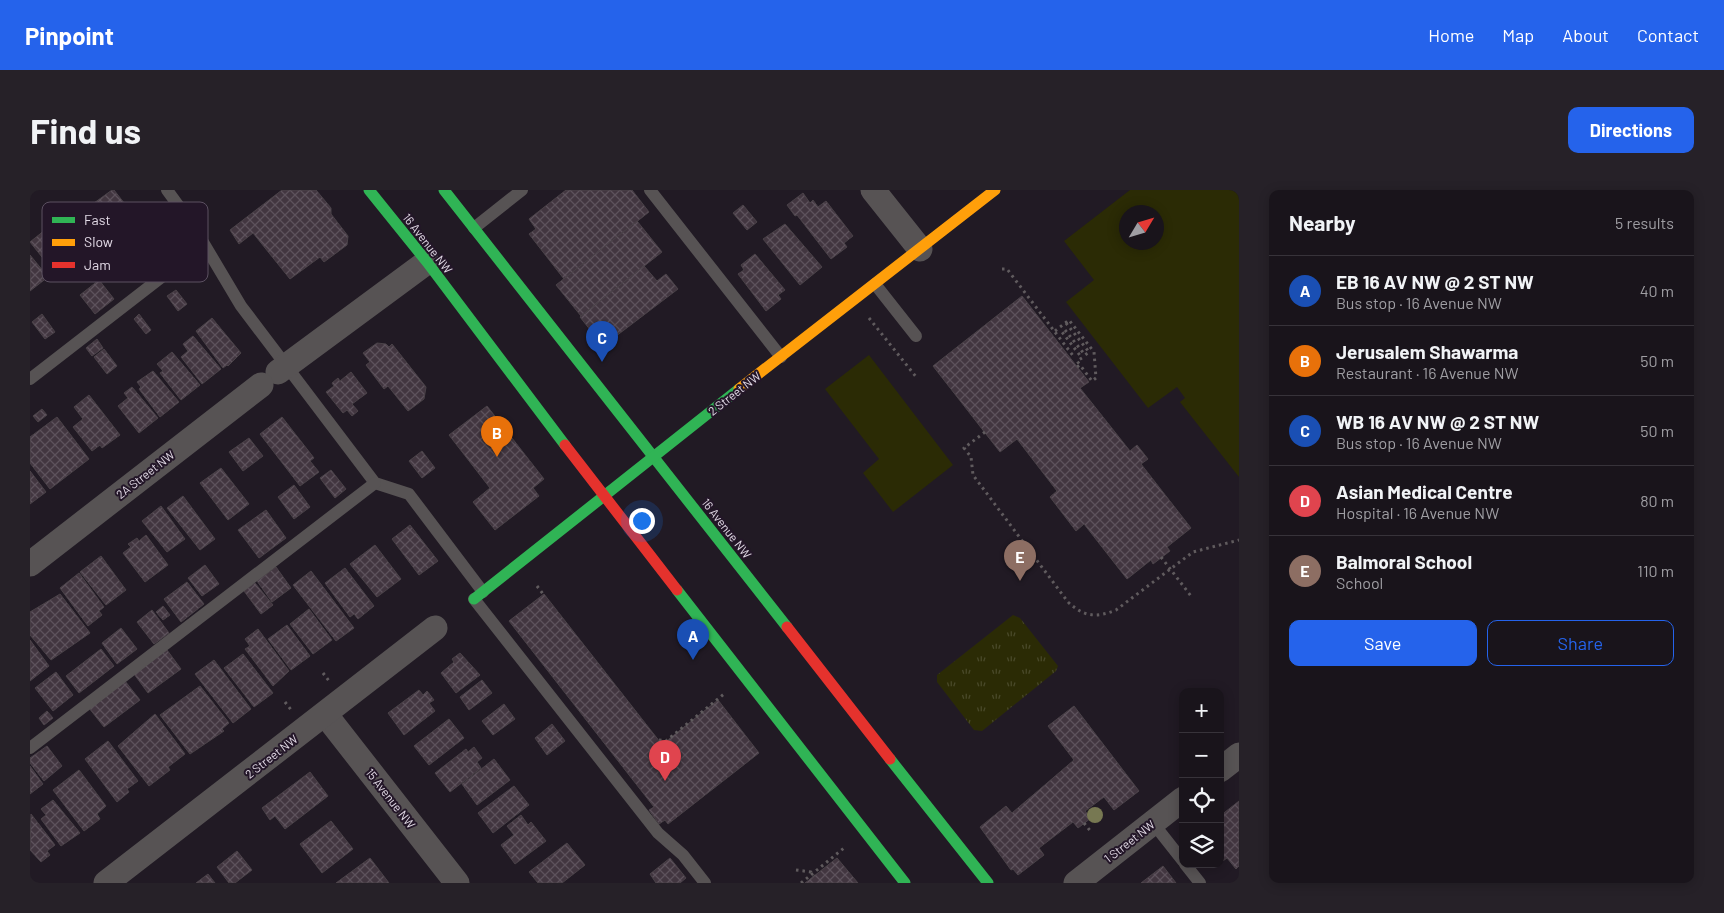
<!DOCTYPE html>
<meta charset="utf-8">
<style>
:root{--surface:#19141b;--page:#262128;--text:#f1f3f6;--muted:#9f9ea3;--line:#37333a;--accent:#2563eb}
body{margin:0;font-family:Barlow,sans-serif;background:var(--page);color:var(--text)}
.controls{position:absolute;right:15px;bottom:15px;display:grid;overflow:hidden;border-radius:10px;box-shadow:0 2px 12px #0003}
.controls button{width:45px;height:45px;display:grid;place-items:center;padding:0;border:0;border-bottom:1px solid var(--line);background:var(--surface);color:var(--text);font:25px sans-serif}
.compass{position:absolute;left:1089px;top:15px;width:45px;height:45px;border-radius:50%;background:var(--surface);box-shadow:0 2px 12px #0003;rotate:52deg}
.you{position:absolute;left:611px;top:330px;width:18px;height:18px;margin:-12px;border:4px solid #fff;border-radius:50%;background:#1a73e8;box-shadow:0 0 0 8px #1a73e833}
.badge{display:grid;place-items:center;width:32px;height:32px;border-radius:50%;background:var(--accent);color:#fff;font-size:16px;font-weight:700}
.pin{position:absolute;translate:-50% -41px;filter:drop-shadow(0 1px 2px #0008)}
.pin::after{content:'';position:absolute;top:26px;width:18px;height:15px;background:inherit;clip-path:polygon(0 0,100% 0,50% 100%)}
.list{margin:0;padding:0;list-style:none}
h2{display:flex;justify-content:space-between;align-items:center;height:65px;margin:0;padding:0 20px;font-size:21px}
h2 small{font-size:16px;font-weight:400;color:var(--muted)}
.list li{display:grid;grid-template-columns:32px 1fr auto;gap:15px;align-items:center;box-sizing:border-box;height:70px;padding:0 20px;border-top:1px solid var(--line)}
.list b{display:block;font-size:19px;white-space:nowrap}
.list p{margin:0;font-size:16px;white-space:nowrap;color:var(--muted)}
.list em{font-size:16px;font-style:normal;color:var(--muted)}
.actions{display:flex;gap:10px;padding:15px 20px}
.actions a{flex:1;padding:11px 0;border:1px solid var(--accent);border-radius:10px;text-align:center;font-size:18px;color:var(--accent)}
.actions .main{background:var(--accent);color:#fff}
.icon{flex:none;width:28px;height:28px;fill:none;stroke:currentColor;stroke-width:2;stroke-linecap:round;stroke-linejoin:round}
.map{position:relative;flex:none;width:1209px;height:693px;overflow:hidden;border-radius:10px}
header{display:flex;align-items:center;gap:30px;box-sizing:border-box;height:70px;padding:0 25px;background:var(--accent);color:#fff}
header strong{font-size:24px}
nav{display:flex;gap:28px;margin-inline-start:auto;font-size:18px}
.intro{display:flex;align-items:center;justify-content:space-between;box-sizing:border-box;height:120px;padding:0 30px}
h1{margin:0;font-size:35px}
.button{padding:12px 22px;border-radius:10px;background:var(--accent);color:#fff;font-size:18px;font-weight:700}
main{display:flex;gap:30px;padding:0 30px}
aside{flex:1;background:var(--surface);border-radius:10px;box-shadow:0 2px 12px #0003}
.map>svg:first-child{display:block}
</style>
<header>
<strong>Pinpoint</strong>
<nav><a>Home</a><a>Map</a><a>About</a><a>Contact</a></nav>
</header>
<div class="intro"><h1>Find us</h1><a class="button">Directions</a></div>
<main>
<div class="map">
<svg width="1209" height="693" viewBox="0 0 1209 693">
<defs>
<pattern id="park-tufts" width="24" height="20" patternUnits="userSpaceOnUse" patternTransform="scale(1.25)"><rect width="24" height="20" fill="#2b2b05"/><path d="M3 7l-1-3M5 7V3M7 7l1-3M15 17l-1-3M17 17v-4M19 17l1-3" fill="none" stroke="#494929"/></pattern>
<pattern id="building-cross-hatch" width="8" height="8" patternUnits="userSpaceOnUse" patternTransform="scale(1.25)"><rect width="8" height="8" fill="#423640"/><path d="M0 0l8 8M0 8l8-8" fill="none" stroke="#5d525c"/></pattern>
</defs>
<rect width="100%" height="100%" fill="#211a24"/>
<path fill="url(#park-tufts)" d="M983,425L990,428L1028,476L1026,481L952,541L944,540L907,492V485Z"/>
<g fill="#2b2b05" fill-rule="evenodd">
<path d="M1100,0H1209V287L1150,212L1155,208L1147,197L1118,218L1036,112L1064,90L1034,51ZM1126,22V52H1096V22Z"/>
<path d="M839,165L923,275L863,322L833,283L849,269L795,199Z"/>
</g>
<g fill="url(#building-cross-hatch)" stroke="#4a4248">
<path d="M82,0H84L112,36L93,50L64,13Z"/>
<path d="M252,0H286L301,18V24L318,46L317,55L294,72L290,67L260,89L223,43L209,54L200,40Z"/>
<path d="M536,0H602L619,22L534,89L499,44L506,39L499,29Z"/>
<path d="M773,3L780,13L783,10L788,17L796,11L823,46L814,53L817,57L801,69L767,25L765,26L757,15Z"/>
<path d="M713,15L727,32L717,40L703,23Z"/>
<path d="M607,31L632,62L551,126L526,95Z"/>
<path d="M755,34L792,77L770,95L733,49Z"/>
<path d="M15,40L20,46L27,40L42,60L20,77L0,52Z"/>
<path d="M725,64L755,100L748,105L751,109L736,121L708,84L714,80L711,75Z"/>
<path d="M0,65L18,87L0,101Z"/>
<path d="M614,76L627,91L636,84L648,99L573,156L550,127Z"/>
<path d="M69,90L84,109L65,124L50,105Z"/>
<path d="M146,100L157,114L148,121L137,106Z"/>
<path d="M992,106L1059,192L1050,198L1100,261L1107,255L1118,269L1111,274L1161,338L1137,357L1140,361L1123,374L1121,370L1097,389L1054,334L1046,341L1020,307L1027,301L987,249L970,262L903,176Z"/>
<path d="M12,124L25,142L15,149L2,132Z"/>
<path d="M109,124L121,140L116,144L104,129Z"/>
<path d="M182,128L211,163L198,176L197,175L193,178L166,141Z"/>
<path d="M163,146L191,179L172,194L151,167L158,161L153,154Z"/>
<path d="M67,149L73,158L62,166L56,158Z"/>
<path d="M347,153L356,154L359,157L362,154L396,197L394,209L378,221L358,196L354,199L336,175L340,172L333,163Z"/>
<path d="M74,159L87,176L77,184L64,167Z"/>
<path d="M142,162L170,195L151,210L130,183L133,181L127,174Z"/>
<path d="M123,181L149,212L130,227L109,199L111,197L107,192Z"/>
<path d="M321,182L337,203L322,214L328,221L322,226L317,220L313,223L296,202L304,196L302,193L308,188L310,191Z"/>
<path d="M102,197L128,228L109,243L88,216L98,208L94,203Z"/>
<path d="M59,205L90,245L72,258L70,255L62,261L43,237L53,229L44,217Z"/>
<path d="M457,216L514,289L503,298L509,306L465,340L443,312L460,298L419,245Z"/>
<path d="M12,219L17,225L8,232L3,226Z"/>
<path d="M27,227L59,269L20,299L0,273V247Z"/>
<path d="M252,227L284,268L280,271L289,282L270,296L230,244Z"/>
<path d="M219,248L233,266L213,281L199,262Z"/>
<path d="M392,261L405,278L392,288L379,271Z"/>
<path d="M191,278L219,314L198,330L170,293Z"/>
<path d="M301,280L316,299L305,308L290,288Z"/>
<path d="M0,281L16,302L0,314Z"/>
<path d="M264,295L280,317L264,329L248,307Z"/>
<path d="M153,306L185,349L170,360L137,318Z"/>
<path d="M131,316L155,349L137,362L112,331Z"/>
<path d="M236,320L256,348L229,368L208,340Z"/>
<path d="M380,335L408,371L389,385L362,349Z"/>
<path d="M116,345L138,375L115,392L93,363L101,357L98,354L107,348L109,351Z"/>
<path d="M345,355L371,389L347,407L320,374Z"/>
<path d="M71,366L96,400L76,415L50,382Z"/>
<path d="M175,375L189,394L172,406L158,388Z"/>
<path d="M246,377L261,398L242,412L227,391Z"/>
<path d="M315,378L344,416L328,429L324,424L320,427L295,393Z"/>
<path d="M281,381L324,438L306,451L263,395Z"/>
<path d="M49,383L74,417L69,421L72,425L58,436L30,398Z"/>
<path d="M157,392L174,414L151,432L134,409Z"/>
<path d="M225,393L243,415L231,424L214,401Z"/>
<path d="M30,404L60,443L21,470L0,445V422Z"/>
<path d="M514,404L630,552L634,553L688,510L729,563L638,634L635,630L629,634L619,620L624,617L479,431Z"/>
<path d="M133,416L140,425L133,430L126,422Z"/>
<path d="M279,419L302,450L283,464L260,434Z"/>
<path d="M122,420L139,443L124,454L107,432Z"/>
<path d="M257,435L280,466L261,480L238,449Z"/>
<path d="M91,438L107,459L87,474L72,453Z"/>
<path d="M228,439L259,481L243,496L215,459L220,456L215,449Z"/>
<path d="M0,450L19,476L0,491Z"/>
<path d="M71,459L84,476L49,503L36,486Z"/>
<path d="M137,460L151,479L118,503L104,484Z"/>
<path d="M430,463L450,485L426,503L411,483L424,472L422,469Z"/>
<path d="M213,464L243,503L224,517L194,478Z"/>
<path d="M184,470L221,519L203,533L165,484Z"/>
<path d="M26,482L43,505L23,521L5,498Z"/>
<path d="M452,490L462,503L439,520L430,507Z"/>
<path d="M95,491L110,510L74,537L59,518Z"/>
<path d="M170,496L199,533L192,539L194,541L160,564L130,525Z"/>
<path d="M389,500L393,505L397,501L404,510L399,513L405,521L374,545L358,523Z"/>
<path d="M474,514L485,529L463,545L452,531Z"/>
<path d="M1044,516L1109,601L1084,620L1074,607L1055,621L1061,628L1048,638L1043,632L1009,658L1014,665L988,685L983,679L981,680L950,637L976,616L982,623L1044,570L1018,536Z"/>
<path d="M17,521L23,528L14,535L9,528Z"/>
<path d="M125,524L155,564L138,577L140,580L119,596L88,556Z"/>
<path d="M419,529L434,548L399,575L384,556Z"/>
<path d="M522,534L535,551L517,565L505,548Z"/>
<path d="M78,551L108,591L97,599L99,602L87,612L55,569Z"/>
<path d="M17,556L32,576L14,591L0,573V568Z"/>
<path d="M444,557L452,568L447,572L451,578L420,602L405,583L436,559L438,562Z"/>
<path d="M464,569L480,590L447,615L432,594Z"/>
<path d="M0,576L13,594L0,604Z"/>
<path d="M49,580L76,616L67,624L70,629L54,641L23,600Z"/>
<path d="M280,582L298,606L255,639L245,626L240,630L232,618Z"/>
<path d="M484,596L499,615L463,643L448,623Z"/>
<path d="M23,610L50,643L31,656L11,629L16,625L11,619Z"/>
<path d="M1209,611V676L1206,679L1197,668L1190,673V626Z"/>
<path d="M1,624L25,655L17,661L20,665L11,672L0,660Z"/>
<path d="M491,625L498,635L501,632L516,651L485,674L471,655L484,645L477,636Z"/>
<path d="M301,631L323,659L292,683L270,654Z"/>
<path d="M537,653L555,675L532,693H508L499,682Z"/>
<path d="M207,661L222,680L205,693H199L187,677Z"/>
<path d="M340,668L359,693H306Z"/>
<path d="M640,668L656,688L650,693H626L620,684Z"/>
<path d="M807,668L828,693H775L784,686Z"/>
<path d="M1133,676L1146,693H1111Z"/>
<path d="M178,684L185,693H166Z"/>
</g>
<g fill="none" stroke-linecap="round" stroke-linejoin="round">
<g stroke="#605b5e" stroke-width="3" stroke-dasharray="2.5 4" stroke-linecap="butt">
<path d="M972,79H977L1044,167"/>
<path d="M839,128L887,188"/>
<path d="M1036,133L1059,162L1055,165L1035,140L1032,142L1052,168L1047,171L1050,175"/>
<path d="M1025,141L1039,130L1064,162L1066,188L1062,191L1050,175L1047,177"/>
<path d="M955,242L934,258L941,267L943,285L1038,412C1054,427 1066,428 1086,420L1163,362L1209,350"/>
<path d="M1131,367L1161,406"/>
<path d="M507,396L513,404"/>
<path d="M293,483L299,491"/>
<path d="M255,512L262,521"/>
<path d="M629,550L636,551L694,504"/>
<path d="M1054,633L1062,643"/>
<path d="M766,680L781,682L784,686"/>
<path d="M771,693L814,658"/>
</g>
<g stroke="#575354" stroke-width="12">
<path d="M137,0L164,37L211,116L345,293L379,304L453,402"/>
<path d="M620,0L751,167"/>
<path d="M444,38L492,0"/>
<path d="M845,94L886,146"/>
<path d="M0,189L173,55"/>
<path d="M444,409L628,643L653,665L675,693"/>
<path d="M0,558L345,293"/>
<path d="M1123,633L1153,671"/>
<path d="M1155,674L1170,693"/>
</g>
<g stroke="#575354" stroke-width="25">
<path d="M843,0L890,59"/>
<path d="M248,182L397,72"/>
<path d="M0,374L231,195"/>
<path d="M295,524L427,693"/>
<path d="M1190,580L1209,565"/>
<path d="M76,693L405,438"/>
<path d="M1046,693L1153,609"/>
</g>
<g stroke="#30b455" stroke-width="11">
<path d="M339,0L397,72L535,255"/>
<path d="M414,0L757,437"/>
<path d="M647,400L875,693"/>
<path d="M444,409L709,199"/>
<path d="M860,569L958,693"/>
</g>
<path stroke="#ff9f0a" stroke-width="11" d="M709,199L965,0"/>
<g stroke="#e5322d" stroke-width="11">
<path d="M535,255L647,400"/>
<path d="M757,437L860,569"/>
</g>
</g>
<circle fill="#777852" cx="1065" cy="625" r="8"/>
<g text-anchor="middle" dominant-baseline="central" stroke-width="4" stroke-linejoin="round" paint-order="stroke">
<g font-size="12" fill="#e2dae6" stroke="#231628">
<text transform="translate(398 53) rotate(52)">16 Avenue NW</text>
<text transform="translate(704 203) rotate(-38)">2 Street NW</text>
<text transform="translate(115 284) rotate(-38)">2A Street NW</text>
<text transform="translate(697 338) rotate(52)">16 Avenue NW</text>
<text transform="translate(241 566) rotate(-38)">2 Street NW</text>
<text transform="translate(361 608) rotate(52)">15 Avenue NW</text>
<text transform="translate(1099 651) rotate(-38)">1 Street NW</text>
</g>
</g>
<rect x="12" y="12" width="166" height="80" rx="8" fill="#231628" stroke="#5c5161" stroke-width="1"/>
<rect x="22" y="27" width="23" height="6" fill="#30b455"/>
<rect x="22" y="49" width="23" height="7" fill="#ff9f0a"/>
<rect x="22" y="72" width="23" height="6" fill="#e5322d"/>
<g font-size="14" fill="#e2dae6">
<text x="54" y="35">Fast</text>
<text x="54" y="57">Slow</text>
<text x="54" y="80">Jam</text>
</g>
</svg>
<div class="controls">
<button>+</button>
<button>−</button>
<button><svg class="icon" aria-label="locate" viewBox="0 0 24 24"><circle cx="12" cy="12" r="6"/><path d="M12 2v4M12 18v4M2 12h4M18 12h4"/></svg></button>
<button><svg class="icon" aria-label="layers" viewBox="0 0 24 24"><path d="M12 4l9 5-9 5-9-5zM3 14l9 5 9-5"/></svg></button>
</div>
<svg class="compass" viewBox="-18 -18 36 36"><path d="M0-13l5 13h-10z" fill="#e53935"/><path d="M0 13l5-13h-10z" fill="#9f9ea3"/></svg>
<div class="you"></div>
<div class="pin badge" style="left:663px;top:470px;background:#1a4fb4">A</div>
<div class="pin badge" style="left:467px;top:267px;background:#e8710a">B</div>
<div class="pin badge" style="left:572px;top:172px;background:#1a4fb4">C</div>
<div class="pin badge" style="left:635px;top:591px;background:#e0444e">D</div>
<div class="pin badge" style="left:990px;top:391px;background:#8d6e63">E</div>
</div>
<aside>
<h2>Nearby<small>5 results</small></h2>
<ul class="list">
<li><span class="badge" style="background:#1a4fb4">A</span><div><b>EB 16 AV NW @ 2 ST NW</b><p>Bus stop · 16 Avenue NW</p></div><em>40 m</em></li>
<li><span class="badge" style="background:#e8710a">B</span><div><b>Jerusalem Shawarma</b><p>Restaurant · 16 Avenue NW</p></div><em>50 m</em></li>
<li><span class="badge" style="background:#1a4fb4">C</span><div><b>WB 16 AV NW @ 2 ST NW</b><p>Bus stop · 16 Avenue NW</p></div><em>50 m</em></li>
<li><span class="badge" style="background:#e0444e">D</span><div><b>Asian Medical Centre</b><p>Hospital · 16 Avenue NW</p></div><em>80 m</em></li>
<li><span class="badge" style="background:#8d6e63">E</span><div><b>Balmoral School</b><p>School</p></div><em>110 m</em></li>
</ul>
<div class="actions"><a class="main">Save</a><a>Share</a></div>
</aside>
</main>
